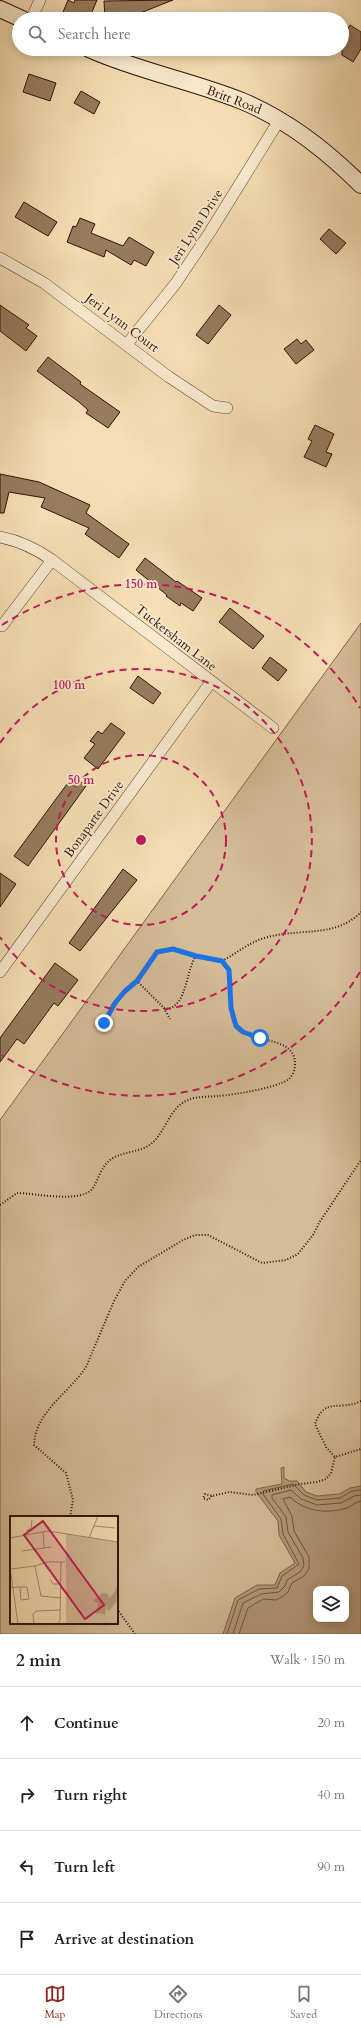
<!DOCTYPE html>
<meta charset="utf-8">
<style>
:root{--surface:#fff;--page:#f2f2f2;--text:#222;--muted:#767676;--line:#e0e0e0;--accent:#8f2418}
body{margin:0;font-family:Cardo,serif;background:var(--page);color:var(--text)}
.controls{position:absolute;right:12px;bottom:12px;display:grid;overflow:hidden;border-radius:8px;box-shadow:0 2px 10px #0003}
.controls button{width:36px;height:36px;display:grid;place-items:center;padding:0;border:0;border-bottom:1px solid var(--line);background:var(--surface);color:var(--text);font:20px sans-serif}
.stop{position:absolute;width:12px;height:12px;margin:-9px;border:3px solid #1a73e8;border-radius:50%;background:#fff}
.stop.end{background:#1a73e8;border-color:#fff;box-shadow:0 1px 4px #0008}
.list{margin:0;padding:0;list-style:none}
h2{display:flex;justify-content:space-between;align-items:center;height:52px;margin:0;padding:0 16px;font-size:17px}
h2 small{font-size:13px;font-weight:400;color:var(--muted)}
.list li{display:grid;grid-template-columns:26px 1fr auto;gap:12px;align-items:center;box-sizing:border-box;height:72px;padding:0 16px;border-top:1px solid var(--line)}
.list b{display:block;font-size:15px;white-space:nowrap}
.list em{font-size:13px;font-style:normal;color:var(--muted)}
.icon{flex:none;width:22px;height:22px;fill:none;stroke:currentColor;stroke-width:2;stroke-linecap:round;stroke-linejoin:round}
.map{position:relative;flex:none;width:361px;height:1634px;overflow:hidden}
.search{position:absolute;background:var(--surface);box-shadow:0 2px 10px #0003;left:12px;right:12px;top:12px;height:44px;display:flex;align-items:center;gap:10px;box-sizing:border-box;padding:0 14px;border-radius:22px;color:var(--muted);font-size:15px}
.sheet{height:340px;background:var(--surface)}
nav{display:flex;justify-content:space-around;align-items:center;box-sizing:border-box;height:56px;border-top:1px solid var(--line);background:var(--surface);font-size:11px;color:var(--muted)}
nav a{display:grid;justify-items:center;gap:2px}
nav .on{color:var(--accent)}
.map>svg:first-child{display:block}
</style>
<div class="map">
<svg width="361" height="1634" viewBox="0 0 361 1634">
<rect width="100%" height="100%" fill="#f6dfb5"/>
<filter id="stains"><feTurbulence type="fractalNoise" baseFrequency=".005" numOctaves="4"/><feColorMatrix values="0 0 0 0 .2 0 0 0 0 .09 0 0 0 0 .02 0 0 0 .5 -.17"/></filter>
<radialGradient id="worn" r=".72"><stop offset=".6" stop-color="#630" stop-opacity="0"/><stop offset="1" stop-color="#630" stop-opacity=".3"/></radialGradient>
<path fill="#d4bc97" stroke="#82664e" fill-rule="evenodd" d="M361,623V1634H0V1120ZM11,1517H117V1623H11ZM316,1589H346V1619H316Z"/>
<path fill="#b39979" stroke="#7f624a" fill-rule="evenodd" d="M284,1467V1478L289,1481H297L306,1492L317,1496L339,1494L350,1488L361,1486V1634H223L235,1598L257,1585H275L280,1573L295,1563L279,1535L278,1521L256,1492V1489L282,1484L281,1468ZM316,1589H346V1619H316Z"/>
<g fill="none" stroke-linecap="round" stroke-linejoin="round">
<g stroke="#72543e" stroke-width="1">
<path d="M227,1634L238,1600L259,1589L277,1588L282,1576L299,1564L283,1534L281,1519L263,1494V1491L293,1484L304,1495L317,1500L340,1498L352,1491L361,1490"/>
<path d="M233,1634L243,1603L261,1594L279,1592L285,1586L287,1580L300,1572L304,1566L303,1558L288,1532L286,1517L272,1498V1495L291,1490L301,1499L317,1505L341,1503L354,1496L361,1495"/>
<path d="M239,1634L248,1608L263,1599L276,1600L282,1597L288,1592L292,1583L304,1576L309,1569V1557L294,1531L292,1516L283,1499L290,1497C306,1512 326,1514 347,1508C352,1506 355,1502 361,1501"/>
</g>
</g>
<g fill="#977c60" stroke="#301004">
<path d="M68,0L74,3L75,0H97L89,19H80L63,12Z"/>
<path d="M173,0L130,17L105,18L104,1Z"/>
<path d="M350,25L361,32V49L353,62L342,55V27L347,30Z"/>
<path d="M29,74L56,83L50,101L23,92Z"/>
<path d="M81,91L100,102L94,114L74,103Z"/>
<path d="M24,202L57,222L48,236L15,217Z"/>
<path d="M80,218L95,224L91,233L123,246L129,237L154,252L146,266L134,260L131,265L106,250L104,257L67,242L73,226L76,227Z"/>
<path d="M329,229L346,243L336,254L320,239Z"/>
<path d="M0,305L29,325L26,328L37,336L26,351L0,331Z"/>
<path d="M219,305L231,315L208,344L196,335Z"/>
<path d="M297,339L301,344L306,340L314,350L296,364L284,349Z"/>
<path d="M48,357L81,382L80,384L120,412L108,428L86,413L88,410L79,402L37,371Z"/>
<path d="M315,425L334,434L326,452L332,454L326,467L304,457L312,441L308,439Z"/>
<path d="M0,474L39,482L90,505L86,513L129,544L119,558L85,534L89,528L41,507L45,498L9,492L4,513H0Z"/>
<path d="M145,558L176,582L177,581L202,598L193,611L181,603L180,606L166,596L167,595L136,570Z"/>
<path d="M230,608L264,636L253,649L219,622Z"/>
<path d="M270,657L287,670L278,681L262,668Z"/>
<path d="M138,676L161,693L153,704L130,688Z"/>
<path d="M111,723L125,733L98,769L84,758L95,744L90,741L98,731L102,734Z"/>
<path d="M73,776L86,786L28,866L14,856Z"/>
<path d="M123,869L137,880L80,951L69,943Z"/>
<path d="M0,873L16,884L0,907Z"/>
<path d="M55,963L78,980L58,1006L54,1003L24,1044L17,1039L0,1062V1038Z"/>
</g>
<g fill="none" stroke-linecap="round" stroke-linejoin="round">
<g stroke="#624430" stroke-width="12">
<g id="street">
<path d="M31,19L40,0"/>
<path d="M0,258L44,283L169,377L213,406L227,408"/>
<path d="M127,344L176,283L210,232L280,119"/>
<path d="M0,537C20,541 35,548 52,560L273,728"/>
<path d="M2,626L52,560"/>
<path d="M0,972L211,682"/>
</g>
</g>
<g stroke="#301004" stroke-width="18">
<g id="secondary">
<path d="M0,9L22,19"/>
<path d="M89,49C138,71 192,81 242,101C288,120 326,150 361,185"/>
</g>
</g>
<g stroke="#301004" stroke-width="2" stroke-dasharray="1 2" stroke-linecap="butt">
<path d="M222,961C237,953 251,941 268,937C301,928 336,938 361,912"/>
<path d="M164,1008L170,1019"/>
<path d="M104,1023L115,1003L125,991L137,981L157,952L173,949L196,956C185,973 188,1001 169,1009L164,1008L137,981"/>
<path d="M0,1205L17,1193C35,1193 81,1204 93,1188C99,1178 102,1164 113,1158C127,1150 145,1153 156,1139C168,1125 171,1107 188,1100C197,1096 209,1097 218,1096C233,1095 277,1088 289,1079C292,1076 295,1070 295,1066C297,1034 250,1045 237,1027C224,1010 236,988 229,970C228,967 224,963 222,961L196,956"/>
<path d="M361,1401C339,1412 325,1396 315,1424L326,1447L335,1457L361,1449"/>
<path d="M212,1496L208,1500L203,1498L205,1494L212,1496L229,1492L253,1495L300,1484L317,1482L326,1479L331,1473L335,1457"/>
<path d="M70,1517L73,1500L66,1473L34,1445C35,1412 70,1392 86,1367L114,1301L125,1281L138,1267L183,1240L195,1235H208L262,1263L286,1260L298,1254L313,1235L319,1223L361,1160"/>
<path d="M117,1609L135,1634"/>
</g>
<use href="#street" stroke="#f9eacf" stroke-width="11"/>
<use href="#secondary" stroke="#f9eacf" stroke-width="16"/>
</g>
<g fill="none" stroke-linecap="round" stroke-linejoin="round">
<path stroke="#1a73e8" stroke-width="5" d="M104,1023L115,1003L125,991L137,981L157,952L173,949L196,956L222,961L229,970L231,1008L236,1026L243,1032L260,1038"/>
</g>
<g fill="none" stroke="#c2185b" stroke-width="2" stroke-dasharray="7 5">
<circle cx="141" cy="840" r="85"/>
<path d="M0 743A171 171 0 1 1 0 937"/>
<path d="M360 972A256 256 0 0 1 2 1055M2 625A256 256 0 0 1 360 708"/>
</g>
<g text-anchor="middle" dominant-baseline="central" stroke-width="3.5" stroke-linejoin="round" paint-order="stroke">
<g font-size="13" fill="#301004" stroke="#f9eacf">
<text transform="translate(234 100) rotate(21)">Britt Road</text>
<text transform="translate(196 227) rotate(-57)">Jeri Lynn Drive</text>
<text transform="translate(122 323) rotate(37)">Jeri Lynn Court</text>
<text transform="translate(176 638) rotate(38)">Tuckersham Lane</text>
<text transform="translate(94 819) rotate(-54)">Bonaparte Drive</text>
</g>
</g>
<g transform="translate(10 1516)">
<rect width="108" height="108" fill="#f6dfb5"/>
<path d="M56,18L108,26V108H56Z" fill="#d4bc97"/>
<path d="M108,67L106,86L98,96L97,87L95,99L91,97L92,102L90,97L86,98L88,88L83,84L92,77L98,78L99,82L104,77Z" fill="#b39979"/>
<path fill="none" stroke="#a78c6e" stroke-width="1" d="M84,10L105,12M16,15L21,12L22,4M33,15L34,32M0,22L38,15L108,26M79,22L88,0M12,35L41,31M25,50L31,80L51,82M0,51L8,108M1,53L25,50L37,46H55M40,63L43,68H51M0,72L7,71H17V72L19,83L11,84L10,71M24,108L23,98L26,95L50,94M48,108L50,104L51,46"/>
<path fill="#c2185b" fill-opacity="0.15" stroke="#c2185b" stroke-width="2" d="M33,5L94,89L75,103L14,19Z"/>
<rect width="108" height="108" fill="none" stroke="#301004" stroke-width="2"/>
</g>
<circle cx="141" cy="840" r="6" fill="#c2185b" stroke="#f9eacf" stroke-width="2"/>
<g font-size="12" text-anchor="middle" font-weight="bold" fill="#c2185b" stroke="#f9eacf" stroke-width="3.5" stroke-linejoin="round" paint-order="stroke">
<text x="141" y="588">150 m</text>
<text x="69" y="689">100 m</text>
<text x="81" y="784">50 m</text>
</g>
<rect width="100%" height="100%" filter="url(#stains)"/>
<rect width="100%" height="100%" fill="url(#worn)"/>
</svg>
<div class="controls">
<button><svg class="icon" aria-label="layers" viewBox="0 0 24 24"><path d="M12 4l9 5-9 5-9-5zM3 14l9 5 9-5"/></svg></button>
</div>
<div class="stop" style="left:260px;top:1038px"></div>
<div class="stop end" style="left:104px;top:1023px"></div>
<div class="search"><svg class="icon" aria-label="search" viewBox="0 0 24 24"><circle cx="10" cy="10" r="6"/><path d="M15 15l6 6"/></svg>Search here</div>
</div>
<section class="sheet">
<h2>2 min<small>Walk · 150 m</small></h2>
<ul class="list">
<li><svg class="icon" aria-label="ahead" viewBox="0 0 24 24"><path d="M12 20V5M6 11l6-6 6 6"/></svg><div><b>Continue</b></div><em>20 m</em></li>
<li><svg class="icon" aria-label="right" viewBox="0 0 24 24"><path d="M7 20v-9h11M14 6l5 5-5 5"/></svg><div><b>Turn right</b></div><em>40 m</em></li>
<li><svg class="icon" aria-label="left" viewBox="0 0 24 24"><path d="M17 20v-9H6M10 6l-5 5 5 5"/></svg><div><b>Turn left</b></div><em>90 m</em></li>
<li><svg class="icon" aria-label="arrive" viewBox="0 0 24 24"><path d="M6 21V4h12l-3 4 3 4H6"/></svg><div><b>Arrive at destination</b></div></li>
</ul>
</section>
<nav>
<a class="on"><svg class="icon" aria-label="map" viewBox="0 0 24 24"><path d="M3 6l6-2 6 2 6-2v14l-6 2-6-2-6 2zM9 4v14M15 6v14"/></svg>Map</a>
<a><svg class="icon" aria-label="directions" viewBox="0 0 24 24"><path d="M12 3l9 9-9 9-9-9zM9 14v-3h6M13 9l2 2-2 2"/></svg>Directions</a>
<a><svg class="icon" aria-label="saved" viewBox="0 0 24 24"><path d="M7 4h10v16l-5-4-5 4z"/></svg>Saved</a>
</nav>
